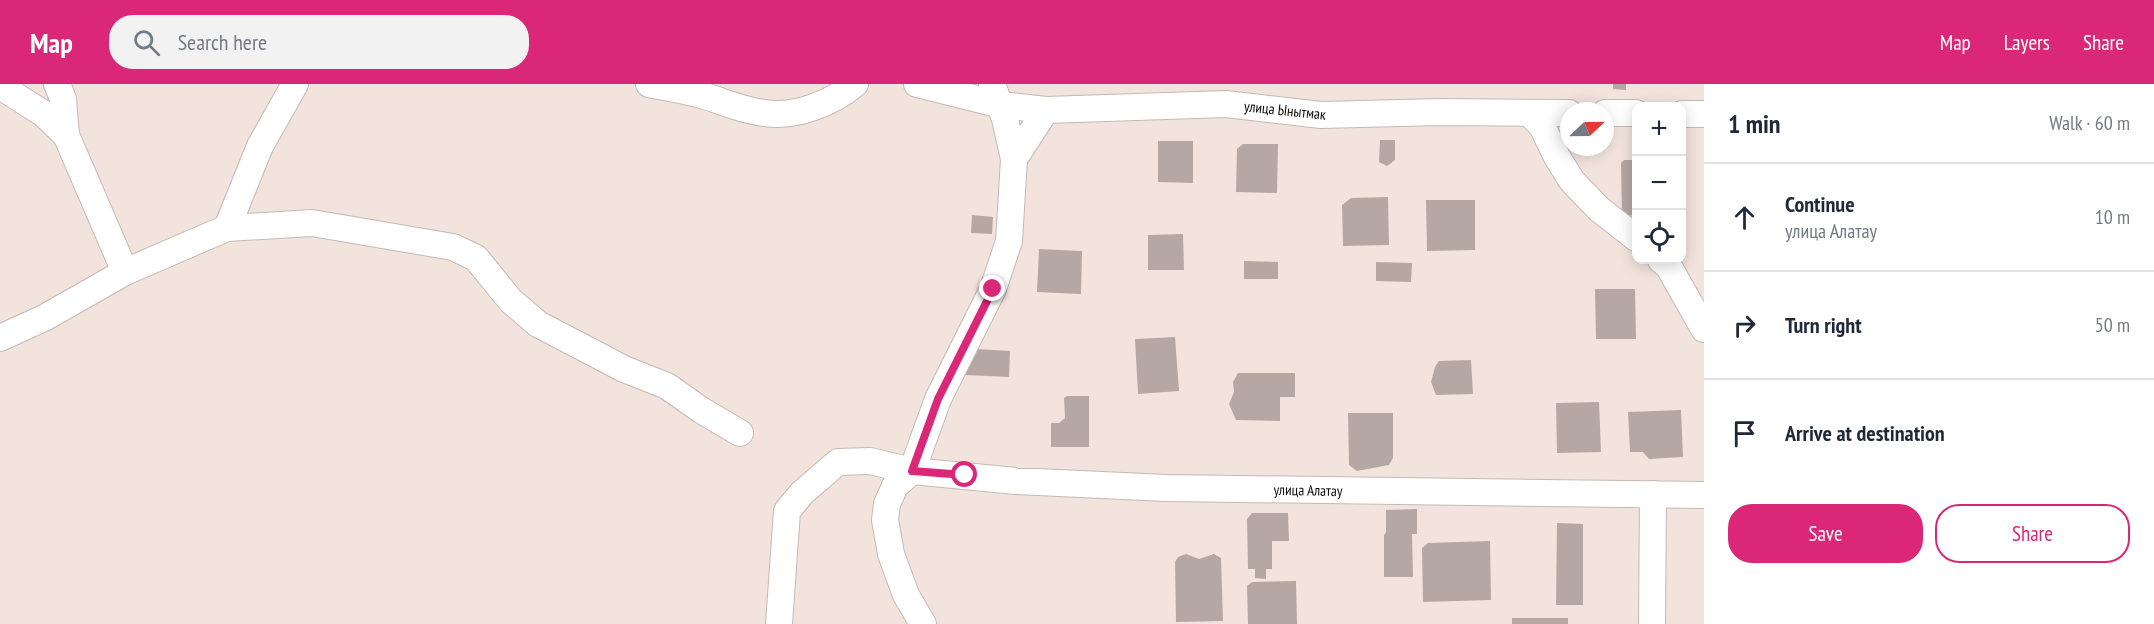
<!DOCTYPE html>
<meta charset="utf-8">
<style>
:root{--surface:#fff;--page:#f2f2f3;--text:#1f2937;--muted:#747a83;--line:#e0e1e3;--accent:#db2777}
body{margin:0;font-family:"PT Sans Narrow",sans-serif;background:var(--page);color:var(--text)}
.controls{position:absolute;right:18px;top:18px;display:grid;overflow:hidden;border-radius:12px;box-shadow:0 3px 15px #0003}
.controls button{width:54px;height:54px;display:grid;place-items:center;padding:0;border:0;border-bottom:2px solid var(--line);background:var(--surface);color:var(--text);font:30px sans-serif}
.compass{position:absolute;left:1560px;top:18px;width:54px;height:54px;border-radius:50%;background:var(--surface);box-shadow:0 3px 15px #0003;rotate:68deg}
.stop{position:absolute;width:18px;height:18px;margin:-14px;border:4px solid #db2777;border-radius:50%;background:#fff}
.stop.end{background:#db2777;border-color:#fff;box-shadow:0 2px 6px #0008}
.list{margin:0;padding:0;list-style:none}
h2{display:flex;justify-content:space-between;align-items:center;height:78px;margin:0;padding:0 24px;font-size:26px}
h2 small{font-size:20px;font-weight:400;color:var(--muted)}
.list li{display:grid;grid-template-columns:39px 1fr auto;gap:18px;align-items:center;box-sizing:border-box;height:108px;padding:0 24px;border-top:2px solid var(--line)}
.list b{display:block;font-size:22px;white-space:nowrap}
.list p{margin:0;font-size:20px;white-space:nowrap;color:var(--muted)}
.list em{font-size:20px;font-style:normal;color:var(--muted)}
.actions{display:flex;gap:12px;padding:18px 24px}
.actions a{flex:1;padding:14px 0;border:2px solid var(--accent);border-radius:24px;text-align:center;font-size:21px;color:var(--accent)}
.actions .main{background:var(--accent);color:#fff}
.icon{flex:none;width:33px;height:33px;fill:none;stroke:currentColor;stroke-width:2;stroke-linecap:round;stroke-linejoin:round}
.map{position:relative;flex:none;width:1704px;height:540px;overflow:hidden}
header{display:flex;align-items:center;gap:36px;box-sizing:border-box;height:84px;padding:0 30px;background:var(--accent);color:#fff}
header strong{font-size:28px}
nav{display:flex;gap:33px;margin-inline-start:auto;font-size:21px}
.search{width:420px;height:54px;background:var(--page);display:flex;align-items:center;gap:15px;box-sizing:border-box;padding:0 21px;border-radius:24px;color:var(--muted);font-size:22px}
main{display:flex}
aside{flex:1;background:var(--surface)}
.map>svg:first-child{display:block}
</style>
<header>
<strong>Map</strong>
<div class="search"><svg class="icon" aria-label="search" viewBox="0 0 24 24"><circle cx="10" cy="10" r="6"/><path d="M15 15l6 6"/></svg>Search here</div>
<nav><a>Map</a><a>Layers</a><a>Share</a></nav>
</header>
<main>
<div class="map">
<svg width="1704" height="540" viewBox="0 0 1704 540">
<rect width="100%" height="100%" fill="#f2e4dd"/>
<g fill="#b5a8a2">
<path d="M1613,0H1626V6L1613,5Z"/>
<path d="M1380,56H1395V76L1387,82L1379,78Z"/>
<path d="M1158,57H1193V99L1158,98Z"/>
<path d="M1243,60H1278L1277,109L1236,108L1237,65Z"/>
<path d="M1685,74L1686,130L1682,131V75Z"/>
<path d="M1624,76H1636V131L1622,132L1621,79Z"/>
<path d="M1388,113L1389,161L1343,162L1342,121L1351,114Z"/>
<path d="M1426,116H1475V166L1427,167Z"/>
<path d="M972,131L993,133L992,150L971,149Z"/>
<path d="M1183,150L1184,186H1148V151Z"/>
<path d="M1039,165L1082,167L1081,210L1037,208Z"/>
<path d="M1244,177L1278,178V195H1244Z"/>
<path d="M1376,178L1412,179L1411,198L1376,197Z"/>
<path d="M1595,205H1635L1636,255H1596Z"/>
<path d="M1175,253L1179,307L1138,310L1135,255Z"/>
<path d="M975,265L1010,267L1009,293L966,291L962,284Z"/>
<path d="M1471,276L1473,310L1436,311L1431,298L1435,283L1439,277Z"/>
<path d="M1238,289H1295V313H1280V337L1236,336L1229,320L1234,308L1233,298Z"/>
<path d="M1067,312H1089V363H1051V339H1059L1065,334L1064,314Z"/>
<path d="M1599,318L1601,368L1557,369L1556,319Z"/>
<path d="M1681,326L1683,373L1649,375L1643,368H1630L1628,328Z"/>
<path d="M1348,329H1393V374L1389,381L1357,387L1349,381Z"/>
<path d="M1417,425V450H1412L1413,493H1384V451L1386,448V426Z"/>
<path d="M1252,429H1288L1289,457H1272V485H1266V495L1255,494V485H1248L1247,435Z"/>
<path d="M1557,439L1583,440V521H1556Z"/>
<path d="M1490,457L1491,516L1423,518L1422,464L1428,459Z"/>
<path d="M1186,470L1199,475L1214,470L1221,474L1223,537L1176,538L1175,478L1178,473Z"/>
<path d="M1296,497L1297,540H1248L1247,502L1252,498Z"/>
<rect x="1512" y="534" width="56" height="6"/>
</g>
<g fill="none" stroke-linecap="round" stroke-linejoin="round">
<g stroke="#c5b8b2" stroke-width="28">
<g id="minor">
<path d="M57,0L63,15L66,51L125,188"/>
<path d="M649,0C668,4 689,7 708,13C727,19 745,27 765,29C795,34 832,19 855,0"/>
<path d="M917,0L1001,21L1046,26L1226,20L1321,31L1440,28L1569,29"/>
<path d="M0,2L44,30L66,51"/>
<path d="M1529,29L1542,42L1557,73L1572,97L1599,125L1636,154"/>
<path d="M1605,29H1636"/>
<path d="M1682,30H1704"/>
<path d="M1014,75L1046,26"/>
<path d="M227,144L260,62L295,0"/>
<path d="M1661,176L1669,183L1704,245"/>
<path d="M0,254L44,234L125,188L227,144L312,139L453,163L476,174L511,217L538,240L624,285L667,302L701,326L740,349"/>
<path d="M779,540L787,427L802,409L838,378L870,377L912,387L1016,397L1166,404L1704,411"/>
<path d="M923,540L906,511L891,470L885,436L887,420L895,402L912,387L938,315L993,205L1009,157L1014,75L1005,35L992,0"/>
<path d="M1652,540L1653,410"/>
</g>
</g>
<use href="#minor" stroke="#fff" stroke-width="26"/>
</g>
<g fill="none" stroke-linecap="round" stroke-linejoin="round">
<path stroke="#db2777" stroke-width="8" d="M965,391L912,387L938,315L993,205"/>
</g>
<g text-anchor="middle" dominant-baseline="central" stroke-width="5" stroke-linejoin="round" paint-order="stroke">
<g font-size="15" fill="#0e0a08" stroke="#fff">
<text transform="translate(1285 26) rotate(6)">улица Ынытмак</text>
<text transform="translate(1308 406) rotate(1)">улица Алатау</text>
</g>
</g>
</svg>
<div class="controls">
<button>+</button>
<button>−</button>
<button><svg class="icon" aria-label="locate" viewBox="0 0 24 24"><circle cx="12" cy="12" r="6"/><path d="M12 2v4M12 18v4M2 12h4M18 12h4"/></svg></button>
</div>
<svg class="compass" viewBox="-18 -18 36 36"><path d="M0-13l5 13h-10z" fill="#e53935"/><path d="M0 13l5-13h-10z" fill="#747a83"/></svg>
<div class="stop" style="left:965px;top:391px"></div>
<div class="stop end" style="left:993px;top:205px"></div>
</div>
<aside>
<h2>1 min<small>Walk · 60 m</small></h2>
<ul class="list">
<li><svg class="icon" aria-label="ahead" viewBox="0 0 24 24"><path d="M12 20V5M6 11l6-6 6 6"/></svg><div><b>Continue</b><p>улица Алатау</p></div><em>10 m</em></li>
<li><svg class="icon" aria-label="right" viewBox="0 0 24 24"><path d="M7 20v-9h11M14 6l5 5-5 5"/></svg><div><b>Turn right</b></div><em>50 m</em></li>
<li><svg class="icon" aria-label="arrive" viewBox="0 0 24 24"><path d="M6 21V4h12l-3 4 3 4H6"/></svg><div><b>Arrive at destination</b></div></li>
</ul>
<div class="actions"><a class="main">Save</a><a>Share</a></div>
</aside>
</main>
